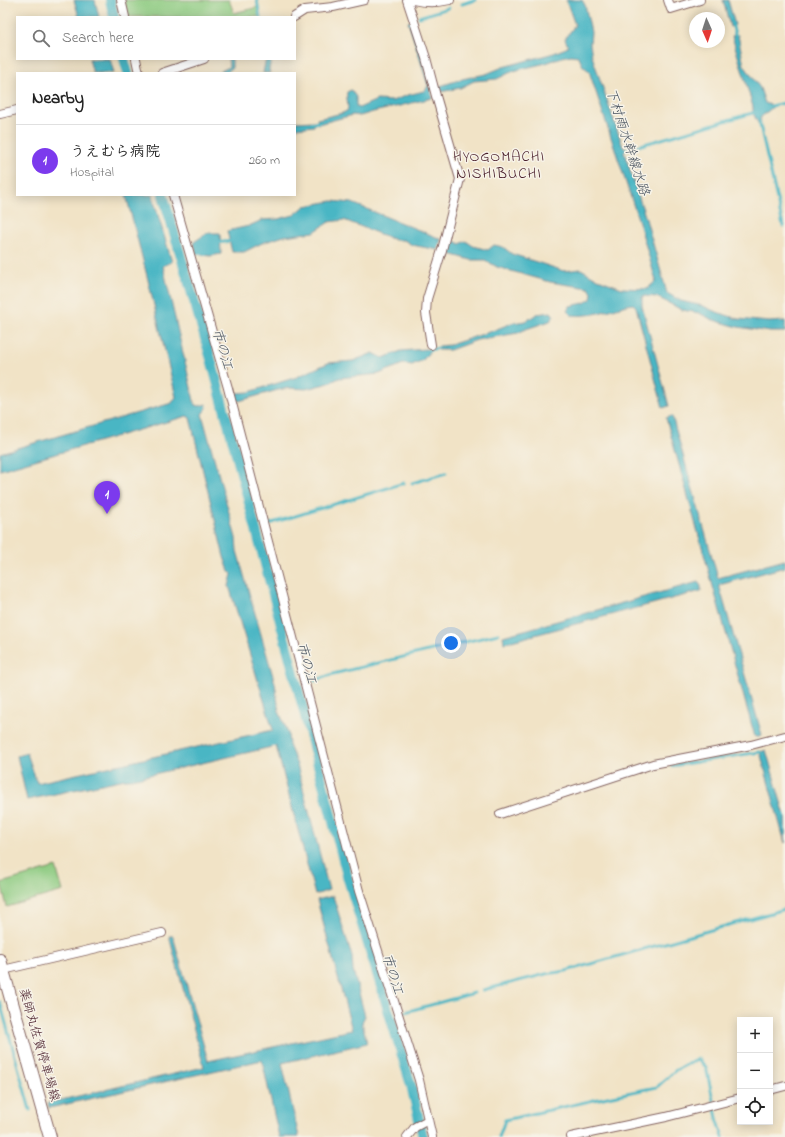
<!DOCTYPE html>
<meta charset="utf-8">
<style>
:root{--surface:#fff;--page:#f2f2f2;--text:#222;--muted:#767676;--line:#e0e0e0;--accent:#7c3aed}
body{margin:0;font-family:"Indie Flower","Klee One",sans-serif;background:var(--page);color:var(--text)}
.controls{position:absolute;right:12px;bottom:12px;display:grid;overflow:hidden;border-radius:0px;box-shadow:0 2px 10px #0003}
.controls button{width:36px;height:36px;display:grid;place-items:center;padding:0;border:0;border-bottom:1px solid var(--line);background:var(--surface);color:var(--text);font:20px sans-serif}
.compass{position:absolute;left:689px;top:12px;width:36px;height:36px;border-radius:50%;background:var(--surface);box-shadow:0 2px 10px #0003;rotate:177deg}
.you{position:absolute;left:451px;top:643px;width:14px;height:14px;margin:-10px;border:3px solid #fff;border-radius:50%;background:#1a73e8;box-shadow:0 0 0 6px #1a73e833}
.badge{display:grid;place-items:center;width:26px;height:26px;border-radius:50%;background:var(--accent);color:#fff;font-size:13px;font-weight:700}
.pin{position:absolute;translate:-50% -33px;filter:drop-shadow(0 1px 2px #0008)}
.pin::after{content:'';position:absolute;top:21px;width:14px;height:12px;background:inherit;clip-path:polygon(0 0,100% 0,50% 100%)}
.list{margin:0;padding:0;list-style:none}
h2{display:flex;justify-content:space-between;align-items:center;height:52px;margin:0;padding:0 16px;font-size:17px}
h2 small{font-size:13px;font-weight:400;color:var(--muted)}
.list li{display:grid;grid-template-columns:26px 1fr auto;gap:12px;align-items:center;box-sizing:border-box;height:72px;padding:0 16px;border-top:1px solid var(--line)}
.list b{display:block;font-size:15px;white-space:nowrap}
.list p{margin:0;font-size:13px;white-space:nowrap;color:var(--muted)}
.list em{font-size:13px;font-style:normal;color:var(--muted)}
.icon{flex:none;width:22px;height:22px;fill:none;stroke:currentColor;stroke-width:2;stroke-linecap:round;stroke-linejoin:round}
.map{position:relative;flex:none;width:785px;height:1137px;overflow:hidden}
.search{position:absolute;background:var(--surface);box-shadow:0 2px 10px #0003;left:16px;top:16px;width:280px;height:44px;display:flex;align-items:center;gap:10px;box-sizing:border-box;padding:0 14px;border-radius:0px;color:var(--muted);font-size:15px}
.panel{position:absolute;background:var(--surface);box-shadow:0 2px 10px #0003;left:16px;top:72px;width:280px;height:124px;border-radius:0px}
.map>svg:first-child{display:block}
</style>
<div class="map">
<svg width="785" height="1137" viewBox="0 0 785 1137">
<rect width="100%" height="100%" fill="#f7f3e8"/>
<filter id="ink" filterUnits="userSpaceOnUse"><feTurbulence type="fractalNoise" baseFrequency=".025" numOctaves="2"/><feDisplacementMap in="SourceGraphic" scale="8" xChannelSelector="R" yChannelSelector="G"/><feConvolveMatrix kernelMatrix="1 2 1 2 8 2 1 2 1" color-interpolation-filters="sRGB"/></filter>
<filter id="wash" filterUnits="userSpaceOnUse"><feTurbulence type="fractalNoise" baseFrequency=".012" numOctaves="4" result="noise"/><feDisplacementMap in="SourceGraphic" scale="16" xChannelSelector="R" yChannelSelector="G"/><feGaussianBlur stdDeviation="0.9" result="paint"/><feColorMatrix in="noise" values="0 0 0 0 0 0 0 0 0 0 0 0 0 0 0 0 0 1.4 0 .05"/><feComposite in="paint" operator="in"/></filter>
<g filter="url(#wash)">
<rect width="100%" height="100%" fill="#f1e3c6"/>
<g fill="#8cca80" stroke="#6b7456">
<path d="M124,0H229L234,13L258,7L260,17H128Z"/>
<path d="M56,867L63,891L7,907L1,883Z"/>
</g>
<g fill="#49b6c4" stroke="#4a6a78">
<path d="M74,0H95L99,17H79Z"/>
<path d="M566,0H582L585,5L591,32L590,44L592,56L623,147L627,149L624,152L646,219L667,293L681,301L703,306L714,311L738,319L769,322L785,321V332H770L738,327L713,320L699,313L682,310L657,297L643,296L642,298V306L669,406L663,408L636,307L633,304C622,305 613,310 602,312C592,315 581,316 571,315L567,311L570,306L584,303L591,299L592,293L589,288L550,282L497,267L485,260H471L446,253L449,243L451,239L460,244L466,241L473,246L488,250L494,245L503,247L512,254L564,271L581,269L598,279L622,288L647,289L656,281L638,219L589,71L583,66L578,56L571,55L562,57L546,63L513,71L497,79L474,81L460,88L440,92L437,87L462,79L486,74L503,67L554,53L566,48L568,46L565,39L575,25Z"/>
<path d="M723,0H728L735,25L730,27Z"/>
<path d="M410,21L422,55L432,98L391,108L373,112L360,116L353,115L318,124L317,119L343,113L348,110C348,104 346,96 347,92L351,90L356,97V106L359,108L377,100L392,101L408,95L424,91L428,86L419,56L408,22Z"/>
<path d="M738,35L744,65L760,88L765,103L774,106L761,117L759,125L753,113V107L732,36Z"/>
<path d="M89,59H110L114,73H93Z"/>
<path d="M228,59H232V68L225,73H217L229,67Z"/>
<path d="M267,59H272L269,69L270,73H263L265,63Z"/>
<path d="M314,121V126L295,128V122Z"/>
<path d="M126,195H152L172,262L163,266L195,405L200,406L206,404L207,408L202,414L236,538L237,551L275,683L279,711L288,733L289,745L297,765L329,890L315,895L276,746L132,779H125L27,800L17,756L27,753L37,783L273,730L229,586L232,574L229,571L224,557L190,418L187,416L0,470V453L172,403L176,397L147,276Z"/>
<path d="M332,201L352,203L441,239L438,250L412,245L404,240H395L344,220L329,222L314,232L284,236L262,243L244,252H232L227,231L249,226L262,220L278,219L294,215L305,206Z"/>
<path d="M207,233H220L221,254L210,256L196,254L194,242Z"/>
<path d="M551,312L554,316L550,321L526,329L518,333L477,340L450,350H438L439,346L450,345L492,331L512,323L526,321L537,314Z"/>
<path d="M426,349L429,352L423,360L412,365L403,364L379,374L339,378L329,383L306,389L290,388L278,390L239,401L235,398L237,393L249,392L297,377L328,363L353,361L373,353L383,358L401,351Z"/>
<path d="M672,416L718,578L785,560V567L719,585L762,735L755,737L666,418Z"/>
<path d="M698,582L701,586V591L504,643L503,636Z"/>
<path d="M766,750L785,816V843L760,752Z"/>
<path d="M333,896L352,956L353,970L365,1016L362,1022L367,1043L282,1063L299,1137H279L262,1060L49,1108L48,1103L204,1067L169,936H173L208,1061L352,1030L317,900Z"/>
</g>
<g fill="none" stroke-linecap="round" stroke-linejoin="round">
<g stroke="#49b6c4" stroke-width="3">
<path d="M257,0L260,17"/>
<path d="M462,4L475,0"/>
<path d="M419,17L448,8"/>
<path d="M732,24L736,37"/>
<path d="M771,106L785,103"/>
<path d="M759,121L783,226"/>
<path d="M314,123L318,122"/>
<path d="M627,149L756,112"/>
<path d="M216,243L232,241"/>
<path d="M428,350L439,348"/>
<path d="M412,483L446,473"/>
<path d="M269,524L404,483"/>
<path d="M314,681L333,674L498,634"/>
<path d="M671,766L760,752"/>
<path d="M483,990L546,974L566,971L785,909"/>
<path d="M0,1002L30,1110"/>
<path d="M405,1012L474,993"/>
<path d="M499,1137L505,1120L612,1096L657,1087L676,1070L698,1059L706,1067L717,1118L723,1137"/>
</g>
<g stroke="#49b6c4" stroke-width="10">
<path d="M110,0L114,17"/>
<path d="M124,59L128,73"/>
<path d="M163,195L211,359L348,879L411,1085L423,1137"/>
</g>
</g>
</g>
<g filter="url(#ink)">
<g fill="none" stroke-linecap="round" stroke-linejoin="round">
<g stroke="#846461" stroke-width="10">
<g id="minor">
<path d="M121,0L125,17"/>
<path d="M407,0L426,58L436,96L460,179L442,250L427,299L426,313L431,345"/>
<path d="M413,0C425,3 437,3 450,0"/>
<path d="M668,0L671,9L700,0"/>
<path d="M294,17L305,10L333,7L364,0"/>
<path d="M136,59L139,73"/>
<path d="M162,73L204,59"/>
<path d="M0,114L17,110"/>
<path d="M173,195L228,388L359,891L419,1080L432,1137"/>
<path d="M500,814L653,764L751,745L785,736"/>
<path d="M3,970L162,933"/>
<path d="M770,1090L785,1086"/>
<path d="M407,1137L415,1127L428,1120"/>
<path d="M571,1137L666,1117L740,1098"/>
</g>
</g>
<g stroke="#846461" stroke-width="14">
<path id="secondary" d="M0,960L50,1137"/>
</g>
<use href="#minor" stroke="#fff" stroke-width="8"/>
<use href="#secondary" stroke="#fff" stroke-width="12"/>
</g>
</g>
<g text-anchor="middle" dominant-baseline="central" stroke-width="3" stroke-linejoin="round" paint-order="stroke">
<g font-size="13" fill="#4a1f2b" stroke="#f7f3e8">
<text transform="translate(39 1045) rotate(74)">薬師丸佐賀停車場線</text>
</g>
<g font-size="14" font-style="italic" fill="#4a5461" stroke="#f7f3e8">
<text transform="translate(627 142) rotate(72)">下村雨水幹線水路</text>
<text transform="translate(222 349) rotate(74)">市の江</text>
<text transform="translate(306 663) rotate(75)">市の江</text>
<text transform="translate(392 974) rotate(73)">市の江</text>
</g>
<g font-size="15" letter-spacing="1" fill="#4a1f2b" stroke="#f7f3e8">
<text x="499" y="157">HYOGOMACHI<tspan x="499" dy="17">NISHIBUCHI</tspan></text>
</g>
</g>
</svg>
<div class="controls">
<button>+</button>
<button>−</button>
<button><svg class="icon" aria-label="locate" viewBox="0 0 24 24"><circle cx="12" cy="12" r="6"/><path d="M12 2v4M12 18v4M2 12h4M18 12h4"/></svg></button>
</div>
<svg class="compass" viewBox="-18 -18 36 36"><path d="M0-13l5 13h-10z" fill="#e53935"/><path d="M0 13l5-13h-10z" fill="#767676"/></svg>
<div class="you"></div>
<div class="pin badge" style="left:107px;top:514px">1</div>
<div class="search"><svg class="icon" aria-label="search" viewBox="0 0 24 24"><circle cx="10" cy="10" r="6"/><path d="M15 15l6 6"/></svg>Search here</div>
<section class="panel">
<h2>Nearby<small></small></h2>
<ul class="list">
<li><span class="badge">1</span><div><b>うえむら病院</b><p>Hospital</p></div><em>260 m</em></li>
</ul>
</section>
</div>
